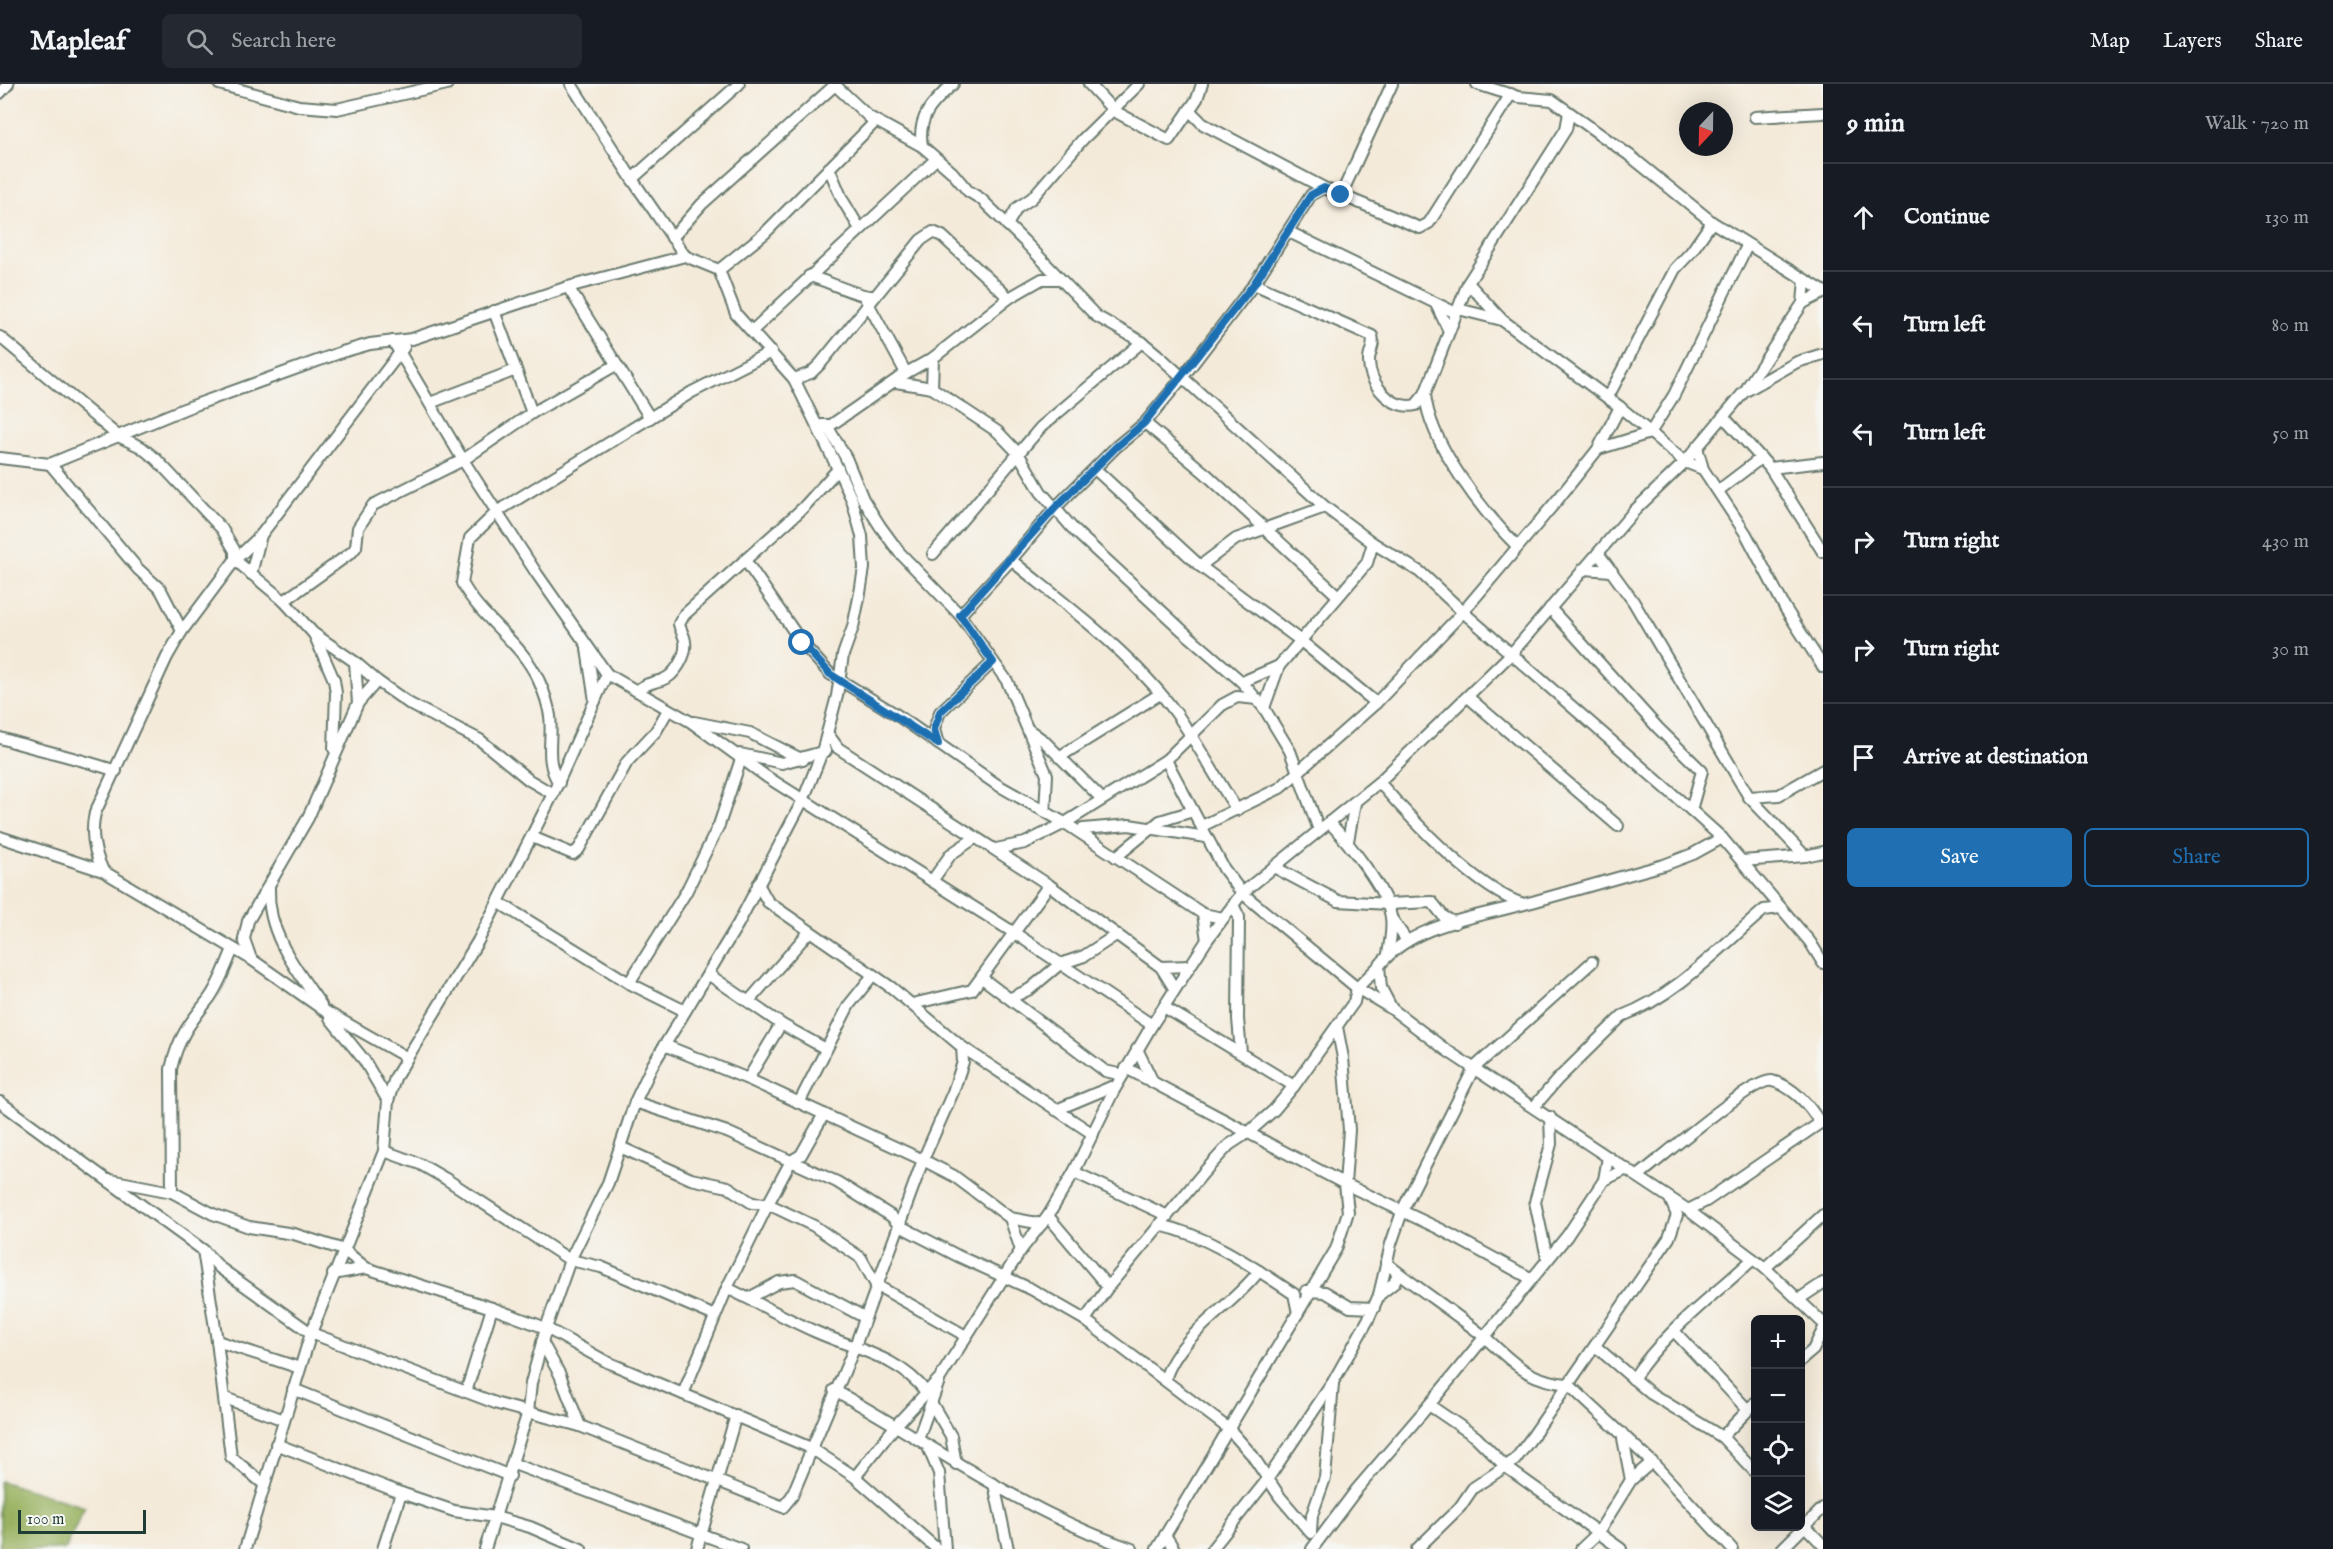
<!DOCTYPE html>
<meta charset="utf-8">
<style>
:root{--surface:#171b24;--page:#242831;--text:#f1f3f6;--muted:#9ea1a6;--line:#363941;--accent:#1f6fb2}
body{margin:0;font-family:"IM FELL English",serif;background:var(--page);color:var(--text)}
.controls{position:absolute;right:18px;bottom:18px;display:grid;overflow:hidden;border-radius:9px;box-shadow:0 6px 24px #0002}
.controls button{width:54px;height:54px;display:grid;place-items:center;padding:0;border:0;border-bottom:2px solid var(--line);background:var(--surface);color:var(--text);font:30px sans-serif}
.compass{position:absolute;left:1679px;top:18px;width:54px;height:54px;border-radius:50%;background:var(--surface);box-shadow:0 6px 24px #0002;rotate:202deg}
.scale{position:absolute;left:18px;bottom:15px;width:128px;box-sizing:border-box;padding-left:6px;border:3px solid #1f3d34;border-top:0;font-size:16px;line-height:21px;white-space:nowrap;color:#1f3d34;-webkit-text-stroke:4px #f6f6f2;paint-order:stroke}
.stop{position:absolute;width:18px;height:18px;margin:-14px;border:4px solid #1f6fb2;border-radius:50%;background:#fff}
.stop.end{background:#1f6fb2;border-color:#fff;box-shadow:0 2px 6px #0008}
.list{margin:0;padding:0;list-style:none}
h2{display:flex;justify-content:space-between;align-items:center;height:78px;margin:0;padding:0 24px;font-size:26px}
h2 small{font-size:20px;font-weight:400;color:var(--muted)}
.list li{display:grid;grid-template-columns:39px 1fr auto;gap:18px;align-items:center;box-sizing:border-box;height:108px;padding:0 24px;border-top:2px solid var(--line)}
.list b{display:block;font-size:22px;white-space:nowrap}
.list em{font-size:20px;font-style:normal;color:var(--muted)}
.actions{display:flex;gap:12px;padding:18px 24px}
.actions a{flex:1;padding:14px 0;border:2px solid var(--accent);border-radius:9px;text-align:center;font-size:21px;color:var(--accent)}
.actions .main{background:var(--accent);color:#fff}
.icon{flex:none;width:33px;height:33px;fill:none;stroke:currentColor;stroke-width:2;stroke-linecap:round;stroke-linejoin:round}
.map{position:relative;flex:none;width:1823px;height:1465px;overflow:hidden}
header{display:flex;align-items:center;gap:36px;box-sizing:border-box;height:84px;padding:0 30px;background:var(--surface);border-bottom:2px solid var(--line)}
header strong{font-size:28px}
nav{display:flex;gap:33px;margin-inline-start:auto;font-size:21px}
.search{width:420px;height:54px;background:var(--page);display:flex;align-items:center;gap:15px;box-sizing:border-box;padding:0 21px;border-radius:9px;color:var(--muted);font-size:22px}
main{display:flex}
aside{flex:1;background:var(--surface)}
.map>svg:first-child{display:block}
</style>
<header>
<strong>Mapleaf</strong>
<div class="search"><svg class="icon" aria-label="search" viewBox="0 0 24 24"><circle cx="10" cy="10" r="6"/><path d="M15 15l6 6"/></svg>Search here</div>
<nav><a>Map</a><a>Layers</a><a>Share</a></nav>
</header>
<main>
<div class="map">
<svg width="1823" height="1465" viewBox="0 0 1823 1465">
<rect width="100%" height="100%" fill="#f6f6f2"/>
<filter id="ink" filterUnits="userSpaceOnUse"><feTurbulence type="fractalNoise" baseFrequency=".0167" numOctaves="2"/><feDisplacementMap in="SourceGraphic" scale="12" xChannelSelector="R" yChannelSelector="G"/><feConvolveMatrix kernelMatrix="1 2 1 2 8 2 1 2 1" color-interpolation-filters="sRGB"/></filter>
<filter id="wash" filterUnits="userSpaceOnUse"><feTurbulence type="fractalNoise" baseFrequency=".008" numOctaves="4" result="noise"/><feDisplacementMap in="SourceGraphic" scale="24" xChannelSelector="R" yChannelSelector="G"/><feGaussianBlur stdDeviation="1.35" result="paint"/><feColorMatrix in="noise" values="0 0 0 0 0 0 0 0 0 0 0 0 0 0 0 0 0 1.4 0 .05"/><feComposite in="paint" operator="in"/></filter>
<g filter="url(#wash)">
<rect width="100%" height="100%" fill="#f4ead9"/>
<path fill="#9ab262" stroke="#5c784b" stroke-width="1.5" d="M0,1397L85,1423L65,1465H0Z"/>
</g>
<g filter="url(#ink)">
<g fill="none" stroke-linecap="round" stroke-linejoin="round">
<g stroke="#6a7a6e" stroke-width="14">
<g id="street">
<path d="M219,0L299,22L337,25L447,0"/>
<path d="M571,0L632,95"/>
<path d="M834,0L869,33L922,62L952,88L968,107L981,115L1024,157L1096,232L1142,258L1159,272L1325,423L1373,459L1420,488L1463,528L1691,726L1722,754L1810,858L1823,879"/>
<path d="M1089,0L1114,27L1169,56L1197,15L1202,0"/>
<path d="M1477,0L1518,13L1552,16L1629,71L1712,138L1823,207"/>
<path d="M0,9L8,0"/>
<path d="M1189,26L1203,40L1324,104L1420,144L1429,139L1511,10"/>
<path d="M1755,33L1823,29"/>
<path d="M922,62C917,33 932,19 953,0"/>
<path d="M829,84L842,115L860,145"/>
<path d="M1341,111L1392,0"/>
<path d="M1007,141L1017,124L1032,114L1083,55L1139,0"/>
<path d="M1289,148L1456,229"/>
<path d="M672,154L702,120L835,1"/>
<path d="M685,172L632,95L739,0"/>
<path d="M719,186L765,149L875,38"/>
<path d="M809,192C826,196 856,212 871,212"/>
<path d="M1468,199L1502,236L1620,323L1685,378L1703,385"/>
<path d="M1254,200L1372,252C1375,260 1370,267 1369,275C1368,300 1392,327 1416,321L1425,310L1468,199L1566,45L1569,29"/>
<path d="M568,203L650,334"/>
<path d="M864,212L906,289"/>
<path d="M1803,219L1823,209"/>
<path d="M1436,220L1449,247"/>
<path d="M1458,225L1502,236"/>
<path d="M494,227L532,329"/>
<path d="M752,247L936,75"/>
<path d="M0,253L118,352L141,363L156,375L222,445L235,467V476L284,517L313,549L355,578L377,597L410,620L480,656L529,696L553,710"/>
<path d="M393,257L463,376L537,490L607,590L691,638L767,693L1016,850L1152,941"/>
<path d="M794,295L811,289L821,279L921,156L933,148L942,152L1009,214"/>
<path d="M896,298L932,304L998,348L1018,369L1041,408L1074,446L1183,547L1242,598L1264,624L1290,667L1319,746"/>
<path d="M1748,302L1803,219L1805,196"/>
<path d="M932,304L933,274"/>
<path d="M1425,310C1429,359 1483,428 1517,462"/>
<path d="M1608,313L1675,185L1691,168L1712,138"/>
<path d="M430,319L516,286"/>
<path d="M1723,332L1770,384L1823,468"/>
<path d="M1145,339L1206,390L1338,512"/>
<path d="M822,341H831L906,289L933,274L1009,214L1042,195H1058"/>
<path d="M829,345L846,374L863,415L880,442L899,468L960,531L1007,597L1047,691L1045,727"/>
<path d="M1697,363L1703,385L1746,450L1785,524L1823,583"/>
<path d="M1598,365L1650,349L1674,311L1747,162"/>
<path d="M0,374L50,380L184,325L342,268L370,260L412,255L568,203L685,172L719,186L736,230L794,295L838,385L852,416L862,452L864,484L860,509L853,543L843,571L837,612L822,668L804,714L738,840L652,982L635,1018L608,1099L570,1176L546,1244L531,1299L528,1328L485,1465"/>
<path d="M50,380L138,485L161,506L182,547"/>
<path d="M1770,384L1823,378"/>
<path d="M1095,385L1200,482L1301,557L1376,619"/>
<path d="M1719,406L1761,374"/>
<path d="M1598,469L1633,517L1749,713L1805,772"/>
<path d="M933,470L1041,343L1142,258"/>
<path d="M745,476L802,559L830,590L897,631L996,700L1065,739L1203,830L1223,834"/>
<path d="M1200,482L1236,455L1325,423"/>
<path d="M1583,485L1612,487"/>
<path d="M251,490L261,451"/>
<path d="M284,517L352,468L356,463L358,444L373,421L463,376L532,329L616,281"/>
<path d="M1550,524L1658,644L1702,687L1691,726"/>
<path d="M960,531L1011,476"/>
<path d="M314,550L334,596L336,609L334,665"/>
<path d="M587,565L595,617"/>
<path d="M355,578L358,619"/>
<path d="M1242,598L1279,582"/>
<path d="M637,607C644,600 652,599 662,596C675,592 687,571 685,558C685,552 680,546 679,540L684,531L803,424L838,385"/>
<path d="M1468,613L1618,742"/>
<path d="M1264,624L1279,582L1367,479L1373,459"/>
<path d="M694,638L750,649L803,676"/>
<path d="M1029,646L1044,657L1101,714"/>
<path d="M827,649L838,664L1049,801L1161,883L1174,904"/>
<path d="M0,654C39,666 78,674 116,687"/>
<path d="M938,660L934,645L940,628L993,578"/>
<path d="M740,670L782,679L826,667"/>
<path d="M1059,673L1160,610"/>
<path d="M1166,676L1224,785L1242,809L1357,904L1392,925L1446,966L1688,1126L1765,1184L1823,1239"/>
<path d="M1379,698C1410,734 1478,807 1524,820"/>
<path d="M559,699C544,677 553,656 550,632C548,619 544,608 539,597C521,557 482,536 462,499L470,454L498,427L692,308L771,268"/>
<path d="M1749,713L1779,711L1823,686"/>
<path d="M1237,726C1216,694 1198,660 1176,629C1133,570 1067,522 1011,476L1054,425L1116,363L1145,339L1182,294L1254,200L1311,111L1324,104"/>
<path d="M1329,738C1348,758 1387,806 1391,833C1393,845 1390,858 1388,870"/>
<path d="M1202,742L1280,704L1376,619L1463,528L1559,414L1598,365L1620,323"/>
<path d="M1083,745L1129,741L1206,753"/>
<path d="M0,753L103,787L251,875L325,927L406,973"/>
<path d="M532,753L573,770L579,765L627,678L656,647L668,626"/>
<path d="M1348,757L1355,719"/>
<path d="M996,765L1025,759L1065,739L1166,676L1222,621L1237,613L1257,615"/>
<path d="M1116,773L1160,737L1193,727"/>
<path d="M1742,777L1805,772L1823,768"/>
<path d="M1274,783L1338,817L1388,820L1432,818L1444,833L1455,839"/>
<path d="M103,787C94,768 90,749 95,729L167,573L182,547L235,476L261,451L404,263"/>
<path d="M932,797L951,770L975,754"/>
<path d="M758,800L768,818L892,904L962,963L1093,1050"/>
<path d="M269,804C267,850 296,885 321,921"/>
<path d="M498,818L629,899L685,927"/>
<path d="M1233,821L1239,833L1238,935L1241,969"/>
<path d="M1203,830L1207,856"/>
<path d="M1392,835L1407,857"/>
<path d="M251,875L244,855L248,837L308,734L358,619L377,597"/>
<path d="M1161,883L1190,882"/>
<path d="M708,890L781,940L826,965"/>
<path d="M982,894L1105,987L1123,991"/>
<path d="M629,899L686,808L719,741L741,675"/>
<path d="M1011,914L1030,905L1060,880L1084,872L1116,851"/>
<path d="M749,917L809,848"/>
<path d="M912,920L972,906L1049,801"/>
<path d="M1164,923L1294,1002"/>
<path d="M1392,925L1381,904L1379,882C1412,839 1479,833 1528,819C1573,807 1619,793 1664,781L1693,770L1722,754"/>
<path d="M330,934L364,976L388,1017"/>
<path d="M664,961L748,995L923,1076L954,1092L1010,1134L1042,1140"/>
<path d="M1137,965L1153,998"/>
<path d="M1126,984L1345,1100L1440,1145L1530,1194"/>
<path d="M748,995L781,940"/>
<path d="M0,1018L203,1166L220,1184L311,1249L498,1320L580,1342L783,1423L792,1412L855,1262L923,1076L953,1008L963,978L962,963"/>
<path d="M635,1018L727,1048L837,1098L891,1132L900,1142L958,1172L1031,1205L1085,1236L1229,1345L1252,1371L1280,1413L1310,1448"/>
<path d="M799,1019L849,921L873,891"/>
<path d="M1534,1023L1557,996L1622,932C1677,911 1719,864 1764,826L1780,824"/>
<path d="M1056,1026L1111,1003"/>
<path d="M620,1063L691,1095L728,1103L752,1119L768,1120L814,1142L861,1174L876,1201L966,1252"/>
<path d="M384,1067L420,1080L446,1095L570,1176L601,1183L715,1232"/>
<path d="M1074,1088L1166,1131"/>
<path d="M1638,1092C1658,1077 1753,993 1772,997C1793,1002 1810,1022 1820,1039"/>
<path d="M110,1096L172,1108L213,1130L249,1143L294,1150L344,1166L366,1184L492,1224L546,1244L607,1278L811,1364L855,1393L937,1465"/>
<path d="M1604,1096L1627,1085"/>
<path d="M172,1108L171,985C178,954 189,940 208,916C219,902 226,881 233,865"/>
<path d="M1688,1126L1706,1117L1823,1037"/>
<path d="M1048,1132L1108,1203"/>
<path d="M1010,1134L1021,1166"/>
<path d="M1159,1141C1208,1151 1253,1183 1294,1210L1298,1229"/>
<path d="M203,1166L217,1257L231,1373L265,1401"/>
<path d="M1547,1174L1535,1118L1551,1060L1550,1033"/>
<path d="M1386,1179C1417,1204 1451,1226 1482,1251C1513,1277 1524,1296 1568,1300L1652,1378L1732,1465"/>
<path d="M1765,1184L1823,1131"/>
<path d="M333,1190L366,1184"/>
<path d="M727,1204C756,1218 785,1234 814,1247C853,1265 899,1272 926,1308"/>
<path d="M1306,1207L1325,1208L1350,1223L1374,1224"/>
<path d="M1379,1211L1394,1199L1398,1189"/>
<path d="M749,1214L779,1198L795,1196L864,1233"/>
<path d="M1799,1215L1823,1199"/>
<path d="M1085,1236L1108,1203L1204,1088L1229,1061L1249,1048L1274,1026L1294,1002L1354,918L1357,904L1379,882"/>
<path d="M1674,1247L1747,1325"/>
<path d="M217,1257L300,1284"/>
<path d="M542,1258L560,1291L580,1342"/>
<path d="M1595,1262L1650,1309L1722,1353L1756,1389"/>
<path d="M1800,1277L1813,1266L1823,1246"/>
<path d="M1165,1295C1180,1249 1231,1224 1259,1187"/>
<path d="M1633,1295C1663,1249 1712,1213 1753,1175"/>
<path d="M293,1305L510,1392"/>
<path d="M834,1306C933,1361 1024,1428 1132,1465"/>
<path d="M466,1308L492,1224"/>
<path d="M683,1310L727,1204L768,1120L791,1077L801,1071L824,1030"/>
<path d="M225,1314L284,1336"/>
<path d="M932,1320L951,1352L956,1380"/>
<path d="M1429,1321L1567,1152L1604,1096L1608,1073"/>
<path d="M1622,1349L1631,1396"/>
<path d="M1722,1353L1756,1318"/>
<path d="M918,1355L939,1297"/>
<path d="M276,1360L401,1409L454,1427L495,1433L530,1443L581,1465"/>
<path d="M928,1363L939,1389L945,1465"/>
<path d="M514,1380L741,1465"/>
<path d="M855,1393L897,1340L940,1294L1021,1166L1048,1132L1074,1088L1113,1008L1152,941L1207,856L1242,809L1379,698L1511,570L1635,426L1685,378L1744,308L1797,278L1823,270"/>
<path d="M994,1400L1008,1465"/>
<path d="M1801,1438L1823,1461"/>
<path d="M1311,1449L1312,1431L1325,1394L1333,1300"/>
<path d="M1165,1451L1174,1465"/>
<path d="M245,1465L311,1249L384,1067L388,1017L395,994L478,857L553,710L607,590"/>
<path d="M383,1465L401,1409"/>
<path d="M697,1465L736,1331"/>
<path d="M1157,1465L1336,1165L1348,1128L1345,1100L1349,1046L1343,974L1337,943"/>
<path d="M1212,1465L1267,1396L1333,1298L1368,1236L1379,1211L1391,1160L1403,1125L1474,984L1592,878"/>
<path d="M1312,1465L1357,1405L1429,1321L1476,1353L1506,1383L1621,1465"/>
<path d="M1417,1465L1460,1423L1473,1404L1515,1376L1532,1353L1669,1154L1677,1131L1670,1115"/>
<path d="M1581,1465L1598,1449L1631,1396L1652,1378"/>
<path d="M1782,1465L1823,1424"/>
</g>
</g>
<use href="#street" stroke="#fff" stroke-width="10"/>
</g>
</g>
<g fill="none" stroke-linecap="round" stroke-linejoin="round" filter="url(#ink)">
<path stroke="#1f6fb2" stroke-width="8" d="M802,559L830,590L938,660L934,645L940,628L993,578L960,531L1054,425L1116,363L1144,339L1254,200L1311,111L1324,104L1341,111"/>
</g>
</svg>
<div class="controls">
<button>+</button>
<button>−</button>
<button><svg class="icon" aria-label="locate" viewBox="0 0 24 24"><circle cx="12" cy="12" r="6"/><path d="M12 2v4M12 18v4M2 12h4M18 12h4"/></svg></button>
<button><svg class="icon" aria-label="layers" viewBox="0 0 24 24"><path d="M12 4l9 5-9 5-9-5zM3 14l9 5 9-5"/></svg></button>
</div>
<svg class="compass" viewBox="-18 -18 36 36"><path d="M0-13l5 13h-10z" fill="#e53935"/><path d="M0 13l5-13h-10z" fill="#9ea1a6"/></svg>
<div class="scale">100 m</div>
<div class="stop" style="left:802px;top:559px"></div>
<div class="stop end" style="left:1341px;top:111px"></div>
</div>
<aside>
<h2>9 min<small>Walk · 720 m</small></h2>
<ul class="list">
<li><svg class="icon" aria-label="ahead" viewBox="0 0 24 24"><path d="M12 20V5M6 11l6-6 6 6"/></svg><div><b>Continue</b></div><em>130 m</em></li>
<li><svg class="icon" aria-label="left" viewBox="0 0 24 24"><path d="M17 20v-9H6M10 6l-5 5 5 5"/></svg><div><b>Turn left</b></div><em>80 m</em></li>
<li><svg class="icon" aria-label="left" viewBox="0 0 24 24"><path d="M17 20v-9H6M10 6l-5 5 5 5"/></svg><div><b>Turn left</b></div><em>50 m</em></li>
<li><svg class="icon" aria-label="right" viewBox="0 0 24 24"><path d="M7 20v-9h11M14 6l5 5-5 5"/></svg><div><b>Turn right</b></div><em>430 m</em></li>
<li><svg class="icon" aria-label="right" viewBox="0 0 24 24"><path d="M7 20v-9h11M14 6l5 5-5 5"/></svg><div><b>Turn right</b></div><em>30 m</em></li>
<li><svg class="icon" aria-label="arrive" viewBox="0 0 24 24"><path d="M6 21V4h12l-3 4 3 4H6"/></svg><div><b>Arrive at destination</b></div></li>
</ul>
<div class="actions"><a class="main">Save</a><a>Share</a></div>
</aside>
</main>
